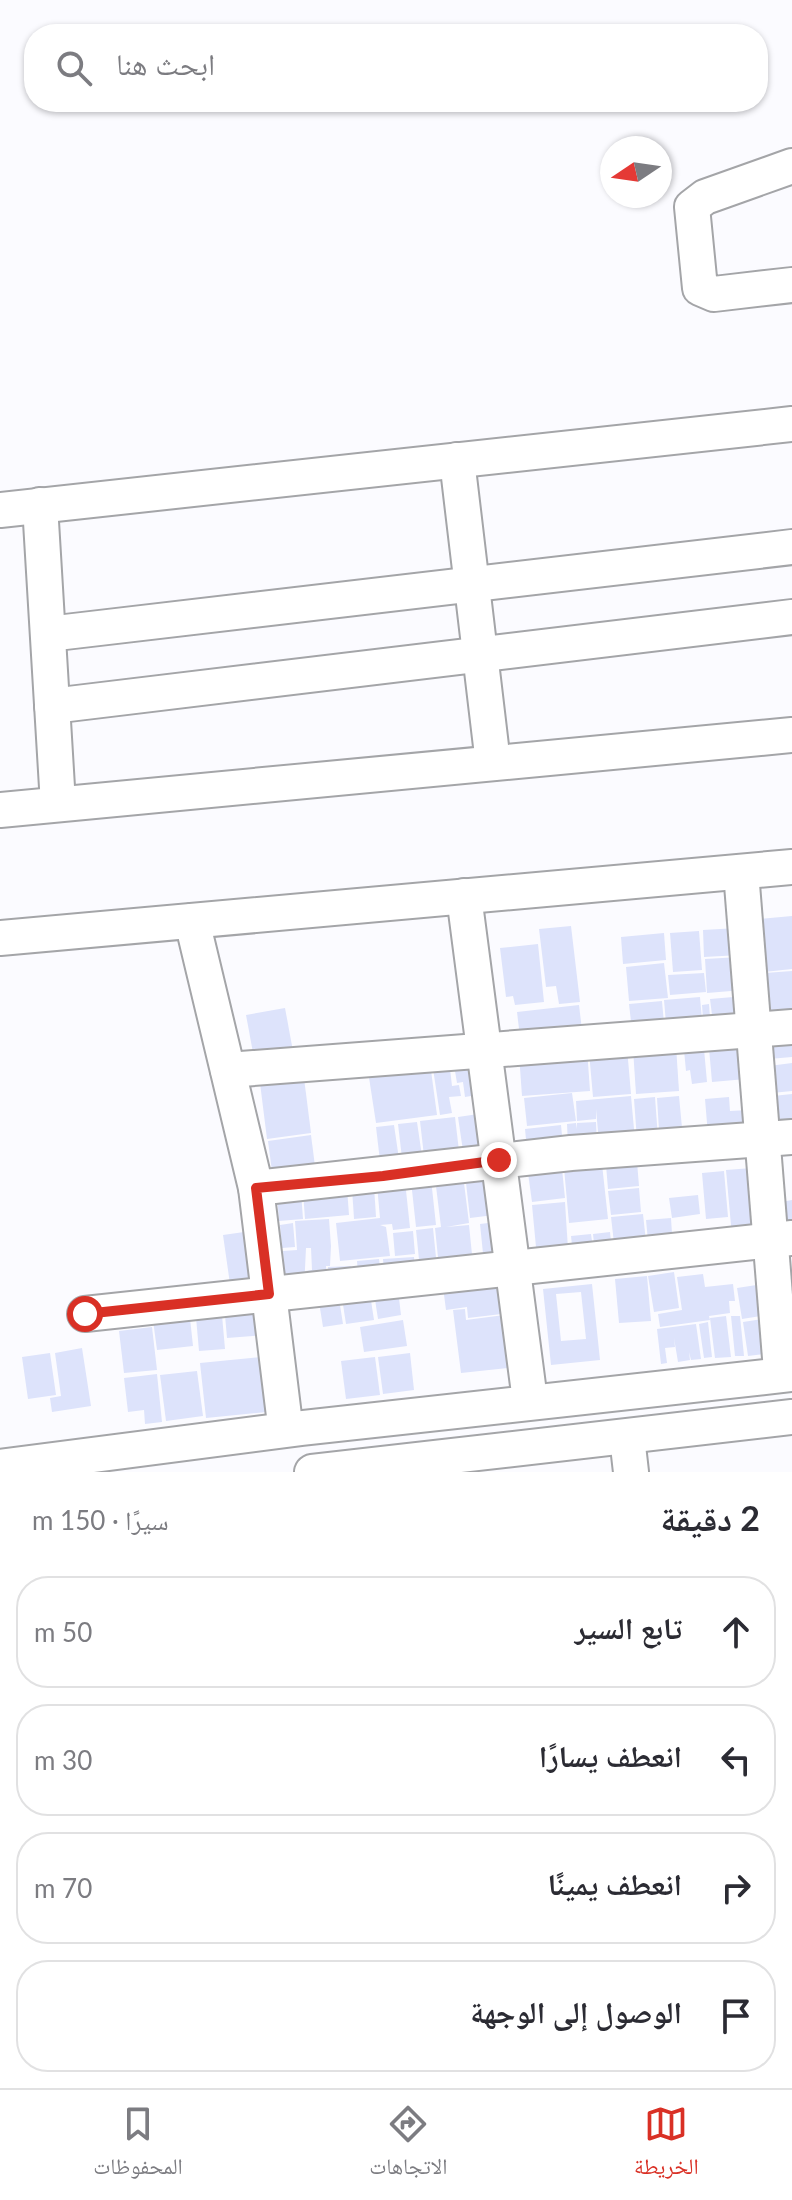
<!DOCTYPE html>
<html lang="ar">
<meta charset="utf-8">
<style>
:root{--surface:#fff;--page:#f2f2f3;--text:#2b2b33;--muted:#7c7c81;--line:#e1e1e2;--accent:#d93025}
body{margin:0;font-family:Lato,"Noto Naskh Arabic",sans-serif;background:var(--page);color:var(--text);direction:rtl}
.compass{position:absolute;left:600px;top:136px;width:72px;height:72px;border-radius:50%;background:var(--surface);box-shadow:0 2px 6px #0004;rotate:257deg}
.stop{position:absolute;width:24px;height:24px;margin:-18px;border:6px solid #d93025;border-radius:50%;background:#fff}
.stop.end{background:#d93025;border-color:#fff;box-shadow:0 2px 8px #0008}
.list{margin:0;padding:0;list-style:none}
h2{display:flex;justify-content:space-between;align-items:center;height:104px;margin:0;padding:0 32px;font-size:34px}
h2 small{font-size:26px;font-weight:400;color:var(--muted)}
.list li{display:grid;grid-template-columns:52px 1fr auto;gap:24px;align-items:center;box-sizing:border-box;height:112px;margin:0 16px 16px;padding:0 16px;border:2px solid var(--line);border-radius:32px}
.list b{display:block;font-size:30px;white-space:nowrap}
.list em{font-size:26px;font-style:normal;color:var(--muted)}
.icon{flex:none;width:44px;height:44px;fill:none;stroke:currentColor;stroke-width:2;stroke-linecap:round;stroke-linejoin:round}
.map{position:relative;flex:none;width:792px;height:1472px;overflow:hidden;direction:ltr}
.search{position:absolute;background:var(--surface);box-shadow:0 2px 6px #0004;left:24px;right:24px;top:24px;height:88px;display:flex;align-items:center;gap:20px;box-sizing:border-box;padding:0 28px;border-radius:32px;color:var(--muted);font-size:30px}
.sheet{height:616px;background:var(--surface)}
nav{display:flex;justify-content:space-around;align-items:center;box-sizing:border-box;height:112px;border-top:2px solid var(--line);background:var(--surface);font-size:22px;color:var(--muted)}
nav a{display:grid;justify-items:center;gap:4px}
nav .on{color:var(--accent)}
.map>svg:first-child{display:block}
</style>
<div class="map">
<svg width="792" height="1472" viewBox="0 0 792 1472">
<rect width="100%" height="100%" fill="#fbfbff"/>
<g fill="#dde3fb" fill-rule="evenodd">
<path d="M792,916V969L764,972L759,919Z"/>
<path d="M571,926L580,1002L559,1004L556,986L546,987L539,929Z"/>
<path d="M738,928L740,955L704,957L703,930Z"/>
<path d="M699,931L702,970L673,972L670,933Z"/>
<path d="M664,933L666,960L623,964L621,937Z"/>
<path d="M538,944L544,1002L515,1005L513,996L506,997L500,948Z"/>
<path d="M740,957L743,990L707,993L705,959Z"/>
<path d="M664,963L668,998L629,1001L626,967Z"/>
<path d="M792,971V1013L769,1015L765,973Z"/>
<path d="M704,973L706,992L670,995L668,975Z"/>
<path d="M745,996L747,1011L712,1015L710,999Z"/>
<path d="M700,997L703,1032L667,1035L664,1000Z"/>
<path d="M662,1001L665,1035L633,1039L629,1004Z"/>
<path d="M709,1004L711,1031L704,1032L702,1005Z"/>
<path d="M579,1005L582,1030L520,1037L517,1012Z"/>
<path d="M285,1008L293,1051L254,1058L246,1015Z"/>
<path d="M792,1028V1057L769,1059L766,1031Z"/>
<path d="M742,1034L746,1079L712,1082L708,1037Z"/>
<path d="M703,1038L707,1082L692,1084L690,1070L686,1071L683,1040Z"/>
<path d="M676,1046L679,1091L636,1094L633,1049Z"/>
<path d="M627,1048L631,1094L593,1097L589,1052Z"/>
<path d="M587,1049L590,1091L522,1096L519,1054Z"/>
<path d="M484,1055L477,1095L465,1097L463,1082L457,1083L453,1059Z"/>
<path d="M449,1060L452,1086L459,1085L461,1096L449,1097L452,1113L440,1115L432,1062Z"/>
<path d="M430,1063L437,1115L376,1123L368,1071Z"/>
<path d="M792,1063V1091L772,1093L769,1066Z"/>
<path d="M304,1078L311,1133L267,1139L260,1083Z"/>
<path d="M572,1093L576,1121L527,1126L524,1098Z"/>
<path d="M792,1094V1126L776,1128L773,1096Z"/>
<path d="M631,1096L635,1140L599,1143L596,1109V1119L577,1121L576,1101Z"/>
<path d="M679,1096L682,1128L659,1130L657,1098Z"/>
<path d="M655,1097L658,1138L637,1140L634,1099Z"/>
<path d="M729,1097L730,1111L749,1110L750,1132L708,1135L705,1099Z"/>
<path d="M492,1112L496,1146L463,1151L458,1117Z"/>
<path d="M455,1117L459,1151L424,1156L420,1121Z"/>
<path d="M417,1122L422,1156L402,1158L398,1124Z"/>
<path d="M596,1122L597,1144L568,1146L567,1124L576,1123L577,1129V1123Z"/>
<path d="M394,1125L399,1159L380,1161L376,1127Z"/>
<path d="M561,1125L563,1146L527,1150L525,1129Z"/>
<path d="M311,1135L316,1174L273,1179L268,1141Z"/>
<path d="M637,1162L639,1186L608,1189L606,1165Z"/>
<path d="M602,1164L608,1219L569,1223L564,1168Z"/>
<path d="M752,1168L758,1245L733,1247L726,1170Z"/>
<path d="M562,1169L565,1198L532,1202L528,1173Z"/>
<path d="M497,1171L502,1214L470,1218L465,1174Z"/>
<path d="M724,1171L728,1217L706,1219L702,1173Z"/>
<path d="M463,1175L469,1223L446,1227L469,1225L474,1274L440,1277L435,1228L441,1227L435,1178Z"/>
<path d="M431,1179L436,1225L416,1227L411,1181Z"/>
<path d="M405,1181L410,1228L393,1230L392,1224L380,1225L386,1227L390,1256L340,1261L336,1223L380,1218L377,1185Z"/>
<path d="M374,1186L376,1217L354,1219L352,1188Z"/>
<path d="M347,1188L349,1215L305,1219L303,1192Z"/>
<path d="M639,1188L641,1212L611,1215L608,1191Z"/>
<path d="M301,1192L303,1219L279,1221L277,1194Z"/>
<path d="M698,1195L700,1214L672,1218L669,1198Z"/>
<path d="M792,1200V1235L785,1236L781,1202Z"/>
<path d="M565,1202L569,1265L538,1268L532,1205Z"/>
<path d="M643,1214L647,1251L616,1260L611,1217Z"/>
<path d="M671,1218L673,1249L649,1251L646,1220Z"/>
<path d="M329,1219L331,1246L330,1266H326L327,1286L306,1287L305,1271L312,1270L311,1248H306L304,1289L286,1290L283,1251L297,1250L295,1221Z"/>
<path d="M504,1221L509,1270L485,1273L480,1224Z"/>
<path d="M293,1223L295,1247L282,1248L280,1225Z"/>
<path d="M433,1228L438,1277L421,1279L416,1230Z"/>
<path d="M251,1231L259,1287L231,1291L223,1235Z"/>
<path d="M413,1231L415,1254L395,1256L393,1233Z"/>
<path d="M610,1232L613,1260L596,1262L593,1234Z"/>
<path d="M591,1234L595,1262L574,1264L571,1236Z"/>
<path d="M414,1257L416,1281L385,1283L383,1259Z"/>
<path d="M379,1259L382,1284L359,1286L357,1261Z"/>
<path d="M351,1266L352,1284L329,1285L328,1267Z"/>
<path d="M674,1272L679,1308L654,1312L648,1276Z"/>
<path d="M703,1274L705,1287L733,1284L735,1301H729L730,1313L709,1316L710,1320L660,1327L658,1314L682,1310L677,1277Z"/>
<path d="M647,1276L651,1321L619,1323L615,1279Z"/>
<path d="M508,1279L511,1313L468,1318L467,1307L446,1310L443,1287Z"/>
<path d="M592,1284L600,1360L551,1365L543,1289ZM581,1292L586,1339L561,1341L556,1294Z"/>
<path d="M763,1284L767,1315L742,1319L737,1288Z"/>
<path d="M398,1290L401,1315L378,1319L374,1293Z"/>
<path d="M370,1294L374,1320L346,1324L342,1298Z"/>
<path d="M339,1299L343,1324L323,1327L319,1302Z"/>
<path d="M263,1301L265,1335L227,1338L224,1304Z"/>
<path d="M221,1304L225,1349L199,1351L195,1306Z"/>
<path d="M189,1309L193,1346L157,1350L152,1313Z"/>
<path d="M465,1309L466,1320L512,1314L517,1367L461,1373L453,1310Z"/>
<path d="M726,1316L731,1357L715,1358L710,1318Z"/>
<path d="M731,1316H740L744,1356H735Z"/>
<path d="M768,1318L773,1353L748,1356L743,1322Z"/>
<path d="M403,1320L407,1346L364,1352L360,1327Z"/>
<path d="M708,1322L712,1357L704,1358L699,1324Z"/>
<path d="M696,1324L701,1359L691,1360L689,1352L690,1360L678,1362L674,1338L675,1347L665,1348L667,1363L661,1364L657,1329Z"/>
<path d="M152,1327L157,1370L124,1373L119,1331Z"/>
<path d="M82,1348L91,1406L52,1412L50,1398L61,1396L55,1353Z"/>
<path d="M50,1353L56,1395L28,1399L22,1357Z"/>
<path d="M410,1353L414,1390L383,1394L378,1357Z"/>
<path d="M271,1356L277,1411L206,1418L200,1363Z"/>
<path d="M375,1357L380,1395L346,1399L341,1361Z"/>
<path d="M197,1371L203,1416L166,1421L160,1375Z"/>
<path d="M157,1374L162,1422L145,1424L144,1410L128,1412L124,1378Z"/>
</g>
<g fill="none" stroke-linecap="round" stroke-linejoin="round">
<g stroke="#a4a5a8" stroke-width="38">
<g id="minor">
<path d="M792,166L705,197L692,207L700,288L714,294L792,285"/>
<path d="M457,460L493,763"/>
<path d="M40,505L58,804"/>
<path d="M0,510L792,424"/>
<path d="M48,634L792,547"/>
<path d="M52,706L792,617"/>
<path d="M0,810L792,735"/>
<path d="M741,872L780,1358"/>
<path d="M464,896L529,1393"/>
<path d="M192,921L256,1188L284,1416"/>
<path d="M0,938L792,867"/>
<path d="M228,1070L792,1027"/>
<path d="M256,1188L571,1153L792,1137"/>
<path d="M85,1314L792,1238"/>
<path d="M627,1437L631,1472"/>
<path d="M0,1467L302,1428L792,1374"/>
<path d="M312,1472L792,1417"/>
</g>
</g>
<use href="#minor" stroke="#fff" stroke-width="34"/>
</g>
<g fill="none" stroke-linecap="round" stroke-linejoin="round">
<path stroke="#d93025" stroke-width="10" d="M85,1314L269,1294L256,1188L383,1176L499,1160"/>
</g>
</svg>
<svg class="compass" viewBox="-18 -18 36 36"><path d="M0-13l5 13h-10z" fill="#e53935"/><path d="M0 13l5-13h-10z" fill="#7c7c81"/></svg>
<div class="stop" style="left:85px;top:1314px"></div>
<div class="stop end" style="left:499px;top:1160px"></div>
<div class="search"><svg class="icon" aria-label="search" viewBox="0 0 24 24"><circle cx="10" cy="10" r="6"/><path d="M15 15l6 6"/></svg>ابحث هنا</div>
</div>
<section class="sheet">
<h2>2 دقيقة<small>سيرًا · 150 m</small></h2>
<ul class="list">
<li><svg class="icon" aria-label="ahead" viewBox="0 0 24 24"><path d="M12 20V5M6 11l6-6 6 6"/></svg><div><b>تابع السير</b></div><em>50 m</em></li>
<li><svg class="icon" aria-label="left" viewBox="0 0 24 24"><path d="M17 20v-9H6M10 6l-5 5 5 5"/></svg><div><b>انعطف يسارًا</b></div><em>30 m</em></li>
<li><svg class="icon" aria-label="right" viewBox="0 0 24 24"><path d="M7 20v-9h11M14 6l5 5-5 5"/></svg><div><b>انعطف يمينًا</b></div><em>70 m</em></li>
<li><svg class="icon" aria-label="arrive" viewBox="0 0 24 24"><path d="M6 21V4h12l-3 4 3 4H6"/></svg><div><b>الوصول إلى الوجهة</b></div></li>
</ul>
</section>
<nav>
<a class="on"><svg class="icon" aria-label="map" viewBox="0 0 24 24"><path d="M3 6l6-2 6 2 6-2v14l-6 2-6-2-6 2zM9 4v14M15 6v14"/></svg>الخريطة</a>
<a><svg class="icon" aria-label="directions" viewBox="0 0 24 24"><path d="M12 3l9 9-9 9-9-9zM9 14v-3h6M13 9l2 2-2 2"/></svg>الاتجاهات</a>
<a><svg class="icon" aria-label="saved" viewBox="0 0 24 24"><path d="M7 4h10v16l-5-4-5 4z"/></svg>المحفوظات</a>
</nav>
